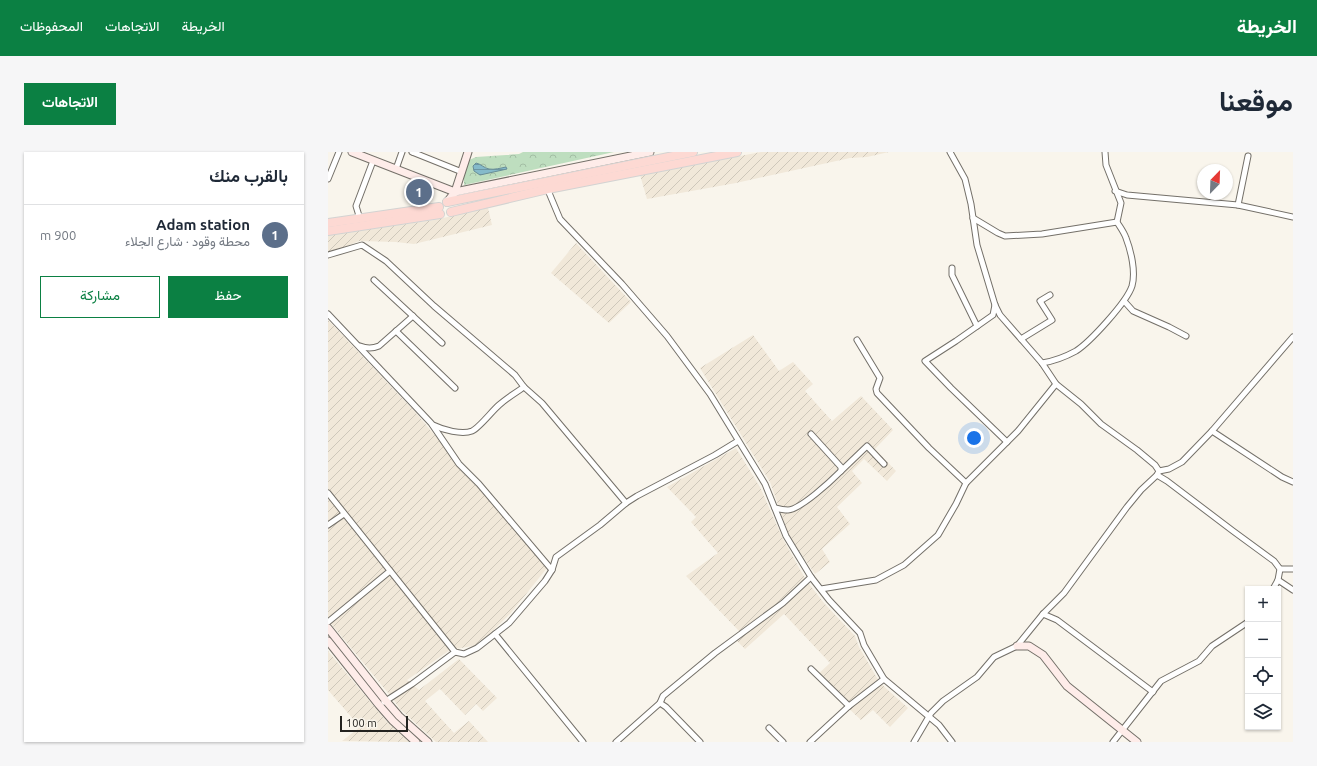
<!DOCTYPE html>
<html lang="ar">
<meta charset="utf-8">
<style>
:root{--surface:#fff;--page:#f6f6f7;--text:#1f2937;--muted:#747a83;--line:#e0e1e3;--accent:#0b8043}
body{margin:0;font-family:Ubuntu,Vazirmatn,sans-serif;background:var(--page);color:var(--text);direction:rtl}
.controls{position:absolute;right:12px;bottom:12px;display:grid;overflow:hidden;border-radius:0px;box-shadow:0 1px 3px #0004}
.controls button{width:36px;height:36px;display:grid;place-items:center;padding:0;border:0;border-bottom:1px solid var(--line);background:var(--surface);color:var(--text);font:20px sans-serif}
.compass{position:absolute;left:869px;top:12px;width:36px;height:36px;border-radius:50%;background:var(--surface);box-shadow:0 1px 3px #0004;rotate:23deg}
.scale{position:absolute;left:12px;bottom:10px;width:68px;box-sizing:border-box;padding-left:4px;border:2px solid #242320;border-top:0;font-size:11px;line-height:14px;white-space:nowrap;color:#242320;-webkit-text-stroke:3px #f9f5ec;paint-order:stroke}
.you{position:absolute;left:646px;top:286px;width:14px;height:14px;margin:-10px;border:3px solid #fff;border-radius:50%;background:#1a73e8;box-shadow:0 0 0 6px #1a73e833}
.badge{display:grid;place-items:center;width:26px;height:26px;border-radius:50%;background:var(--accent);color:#fff;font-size:13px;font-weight:700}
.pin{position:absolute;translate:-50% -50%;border:2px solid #fff;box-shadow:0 1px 4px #0006}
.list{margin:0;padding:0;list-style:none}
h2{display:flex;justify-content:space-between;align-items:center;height:52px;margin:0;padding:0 16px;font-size:17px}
h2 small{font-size:13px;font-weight:400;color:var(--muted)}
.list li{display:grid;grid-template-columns:26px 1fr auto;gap:12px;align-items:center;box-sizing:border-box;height:60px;padding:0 16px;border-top:1px solid var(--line)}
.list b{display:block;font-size:15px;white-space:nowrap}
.list p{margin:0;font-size:13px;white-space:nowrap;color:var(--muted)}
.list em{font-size:13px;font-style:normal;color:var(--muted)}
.actions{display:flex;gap:8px;padding:12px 16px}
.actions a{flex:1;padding:9px 0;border:1px solid var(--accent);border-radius:0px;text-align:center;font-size:14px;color:var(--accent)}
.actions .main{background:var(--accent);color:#fff}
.icon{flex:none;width:22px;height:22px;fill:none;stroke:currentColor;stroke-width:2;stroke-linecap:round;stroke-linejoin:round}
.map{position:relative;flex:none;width:965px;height:590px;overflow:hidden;direction:ltr;border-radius:0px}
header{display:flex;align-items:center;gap:24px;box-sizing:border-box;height:56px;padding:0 20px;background:var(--accent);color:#fff}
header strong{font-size:19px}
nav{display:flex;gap:22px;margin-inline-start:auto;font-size:14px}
.intro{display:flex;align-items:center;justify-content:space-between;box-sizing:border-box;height:96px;padding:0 24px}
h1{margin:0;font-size:28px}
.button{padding:10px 18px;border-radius:0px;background:var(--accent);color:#fff;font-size:14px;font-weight:700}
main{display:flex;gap:24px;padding:0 24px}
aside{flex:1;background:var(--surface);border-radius:0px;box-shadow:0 1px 3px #0004}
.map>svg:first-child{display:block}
</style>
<header>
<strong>الخريطة</strong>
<nav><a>الخريطة</a><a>الاتجاهات</a><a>المحفوظات</a></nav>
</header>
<div class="intro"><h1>موقعنا</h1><a class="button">الاتجاهات</a></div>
<main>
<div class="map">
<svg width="965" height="590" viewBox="0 0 965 590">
<defs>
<pattern id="industrial-furrows" width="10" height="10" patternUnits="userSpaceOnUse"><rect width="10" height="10" fill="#f1e8d9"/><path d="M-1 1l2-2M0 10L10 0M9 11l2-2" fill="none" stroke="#cec7ba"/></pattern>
<pattern id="park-crowns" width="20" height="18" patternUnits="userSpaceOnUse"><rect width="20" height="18" fill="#bedebf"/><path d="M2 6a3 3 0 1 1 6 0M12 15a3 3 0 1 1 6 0" fill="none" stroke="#a3bea4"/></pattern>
<pattern id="water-rules" width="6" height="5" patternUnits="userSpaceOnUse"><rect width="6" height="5" fill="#85baca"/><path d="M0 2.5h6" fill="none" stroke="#6d97a4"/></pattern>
</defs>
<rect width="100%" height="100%" fill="#f9f5ec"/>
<g fill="url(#industrial-furrows)">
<path d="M433,0H561L539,5L522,6L408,31L319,47L312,23Z"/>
<path d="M160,56L164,73L86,92L68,90L31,89L7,99L0,100V83L106,68Z"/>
<path d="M248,91L303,150L281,171L223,121Z"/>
<path d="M0,168L88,261L219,416L182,462L150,493L122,498L79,528L91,538L131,507L169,546L155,559L148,552L137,563L112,537L97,549L126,581L141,569L160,590H108L72,557L65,547L0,468Z"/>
<path d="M425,183L451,219L465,210L485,232L477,239L504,269L533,244L565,278L547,297L568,319L559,329L536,307L524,319L534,331L509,355L522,372L494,397L502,410L487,422L461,384L442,330L372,216Z"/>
<path d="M408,296L432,335L455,387L478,428L496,451L527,484L531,495L552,531L580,556L562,575L545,558L533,568L487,525L502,511L456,462L417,497L409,489L411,479L358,424L390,401L363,370L368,365L339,335Z"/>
<path d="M0,499L59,570L81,590L14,589L32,575L0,538Z"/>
</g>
<path fill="url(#park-crowns)" d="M195,0H286L136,33V22L139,9L148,5L191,2Z"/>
<path fill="url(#water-rules)" stroke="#688d97" d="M148,11C153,12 156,16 161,17C166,18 173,16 178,15L179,17L152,23L146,19L145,14Z"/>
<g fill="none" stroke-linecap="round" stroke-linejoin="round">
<g stroke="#747069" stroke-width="7">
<g id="street">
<path d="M84,0L134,20"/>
<path d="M68,17L74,0"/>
<path d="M0,27L11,0"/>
<path d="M219,36L232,67L294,132L339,184L382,242L437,332L458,384L483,425L501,448L532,481L536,493L556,527L611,573L624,590"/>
<path d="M787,39L799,43L910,53L965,65"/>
<path d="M910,53L920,4"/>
<path d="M645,66L670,81L677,84L714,82L789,70"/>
<path d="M32,67L28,54L45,9"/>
<path d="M0,103L34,93L58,109L106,154L187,223L196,235L214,251L298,351"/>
<path d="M624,116V123L649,174"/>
<path d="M46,128L114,191"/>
<path d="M796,149L805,159L841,175L858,184"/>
<path d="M667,153L665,163L628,189L597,209L623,236L679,290"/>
<path d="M0,162L103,271L131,312L151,332L224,418"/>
<path d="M68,179L127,236"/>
<path d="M693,187L724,168L712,149L722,143"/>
<path d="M529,188L552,226L548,237L549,241L601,296L638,331"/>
<path d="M32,194C39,197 44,197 51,194L85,164"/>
<path d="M714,211C727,209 737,205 748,199C762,190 799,150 804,134C808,120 803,99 798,86C796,80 792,75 789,70L793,51L778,13L777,0"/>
<path d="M105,273C115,278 134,283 144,279C151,276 164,259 171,253C179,246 187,241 196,235"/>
<path d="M884,279L954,325L965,330"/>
<path d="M513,319L539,294L556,312"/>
<path d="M831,319L841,317L854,310L884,279L965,185"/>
<path d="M829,323L839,329L905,379L946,409L952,417L950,428L945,437"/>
<path d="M0,341L127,500L136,502L149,496L181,471L217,429L224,418L228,405L272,373L298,351L309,344L387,303L410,289"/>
<path d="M447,356C451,357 456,358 460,358C473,357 503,329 513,319V315L483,282"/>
<path d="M0,373L16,362"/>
<path d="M952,417H965"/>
<path d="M950,428L965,438"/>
<path d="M493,437L548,428L576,413L610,383L628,352L638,331L690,279L728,232"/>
<path d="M715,462L729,468L825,540"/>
<path d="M0,470L62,419"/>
<path d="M167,482L255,590"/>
<path d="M483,517L521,554"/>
<path d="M56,550L84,532L127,500"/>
<path d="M332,551L338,555L372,590"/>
<path d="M441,576L455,590"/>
<path d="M288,590L332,551L335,544L387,501L455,451L483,425"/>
<path d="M482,590L521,554L556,527"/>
<path d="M586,590L603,561L615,549L649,525L666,505L689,494L715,462L736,441L799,355L813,338L829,323L831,319L827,313L809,298L773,272L753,252L728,232L714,211L672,163L667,153L649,93L643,52L637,27L622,0"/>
<path d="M785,590L833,529L871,509L884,494L920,470"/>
</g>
</g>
<g stroke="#747069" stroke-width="9">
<g id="secondary">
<path d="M24,0L127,40L322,0"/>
<path d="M119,50L127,40L140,0"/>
<path d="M0,476L58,549L71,564L100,590"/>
<path d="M0,489L51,553L65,569L88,590"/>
<path d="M689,494H701L715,503L739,534L809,590"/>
</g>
</g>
<g stroke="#d3d3d2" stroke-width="10">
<g id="primary">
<path d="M119,50L365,0"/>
<path d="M123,60L220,37L409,0"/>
<path d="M0,71L111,55"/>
<path d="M0,79L112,62"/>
</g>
</g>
<use href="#street" stroke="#fff" stroke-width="5"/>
<use href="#secondary" stroke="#feece9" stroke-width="7"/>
<use href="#primary" stroke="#fdd9d3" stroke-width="8"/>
</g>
</svg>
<div class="controls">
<button>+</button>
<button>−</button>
<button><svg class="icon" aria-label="locate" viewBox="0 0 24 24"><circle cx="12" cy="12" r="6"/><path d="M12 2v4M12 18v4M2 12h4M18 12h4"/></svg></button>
<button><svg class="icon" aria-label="layers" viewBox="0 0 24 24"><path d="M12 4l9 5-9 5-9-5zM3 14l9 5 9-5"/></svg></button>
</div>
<svg class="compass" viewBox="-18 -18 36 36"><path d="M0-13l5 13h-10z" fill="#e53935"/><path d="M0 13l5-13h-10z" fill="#747a83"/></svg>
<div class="scale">100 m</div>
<div class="you"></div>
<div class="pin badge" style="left:91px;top:40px;background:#5c6f8a">1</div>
</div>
<aside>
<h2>بالقرب منك<small></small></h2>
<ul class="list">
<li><span class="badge" style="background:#5c6f8a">1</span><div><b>Adam station</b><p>محطة وقود · شارع الجلاء</p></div><em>900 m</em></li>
</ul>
<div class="actions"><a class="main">حفظ</a><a>مشاركة</a></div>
</aside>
</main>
